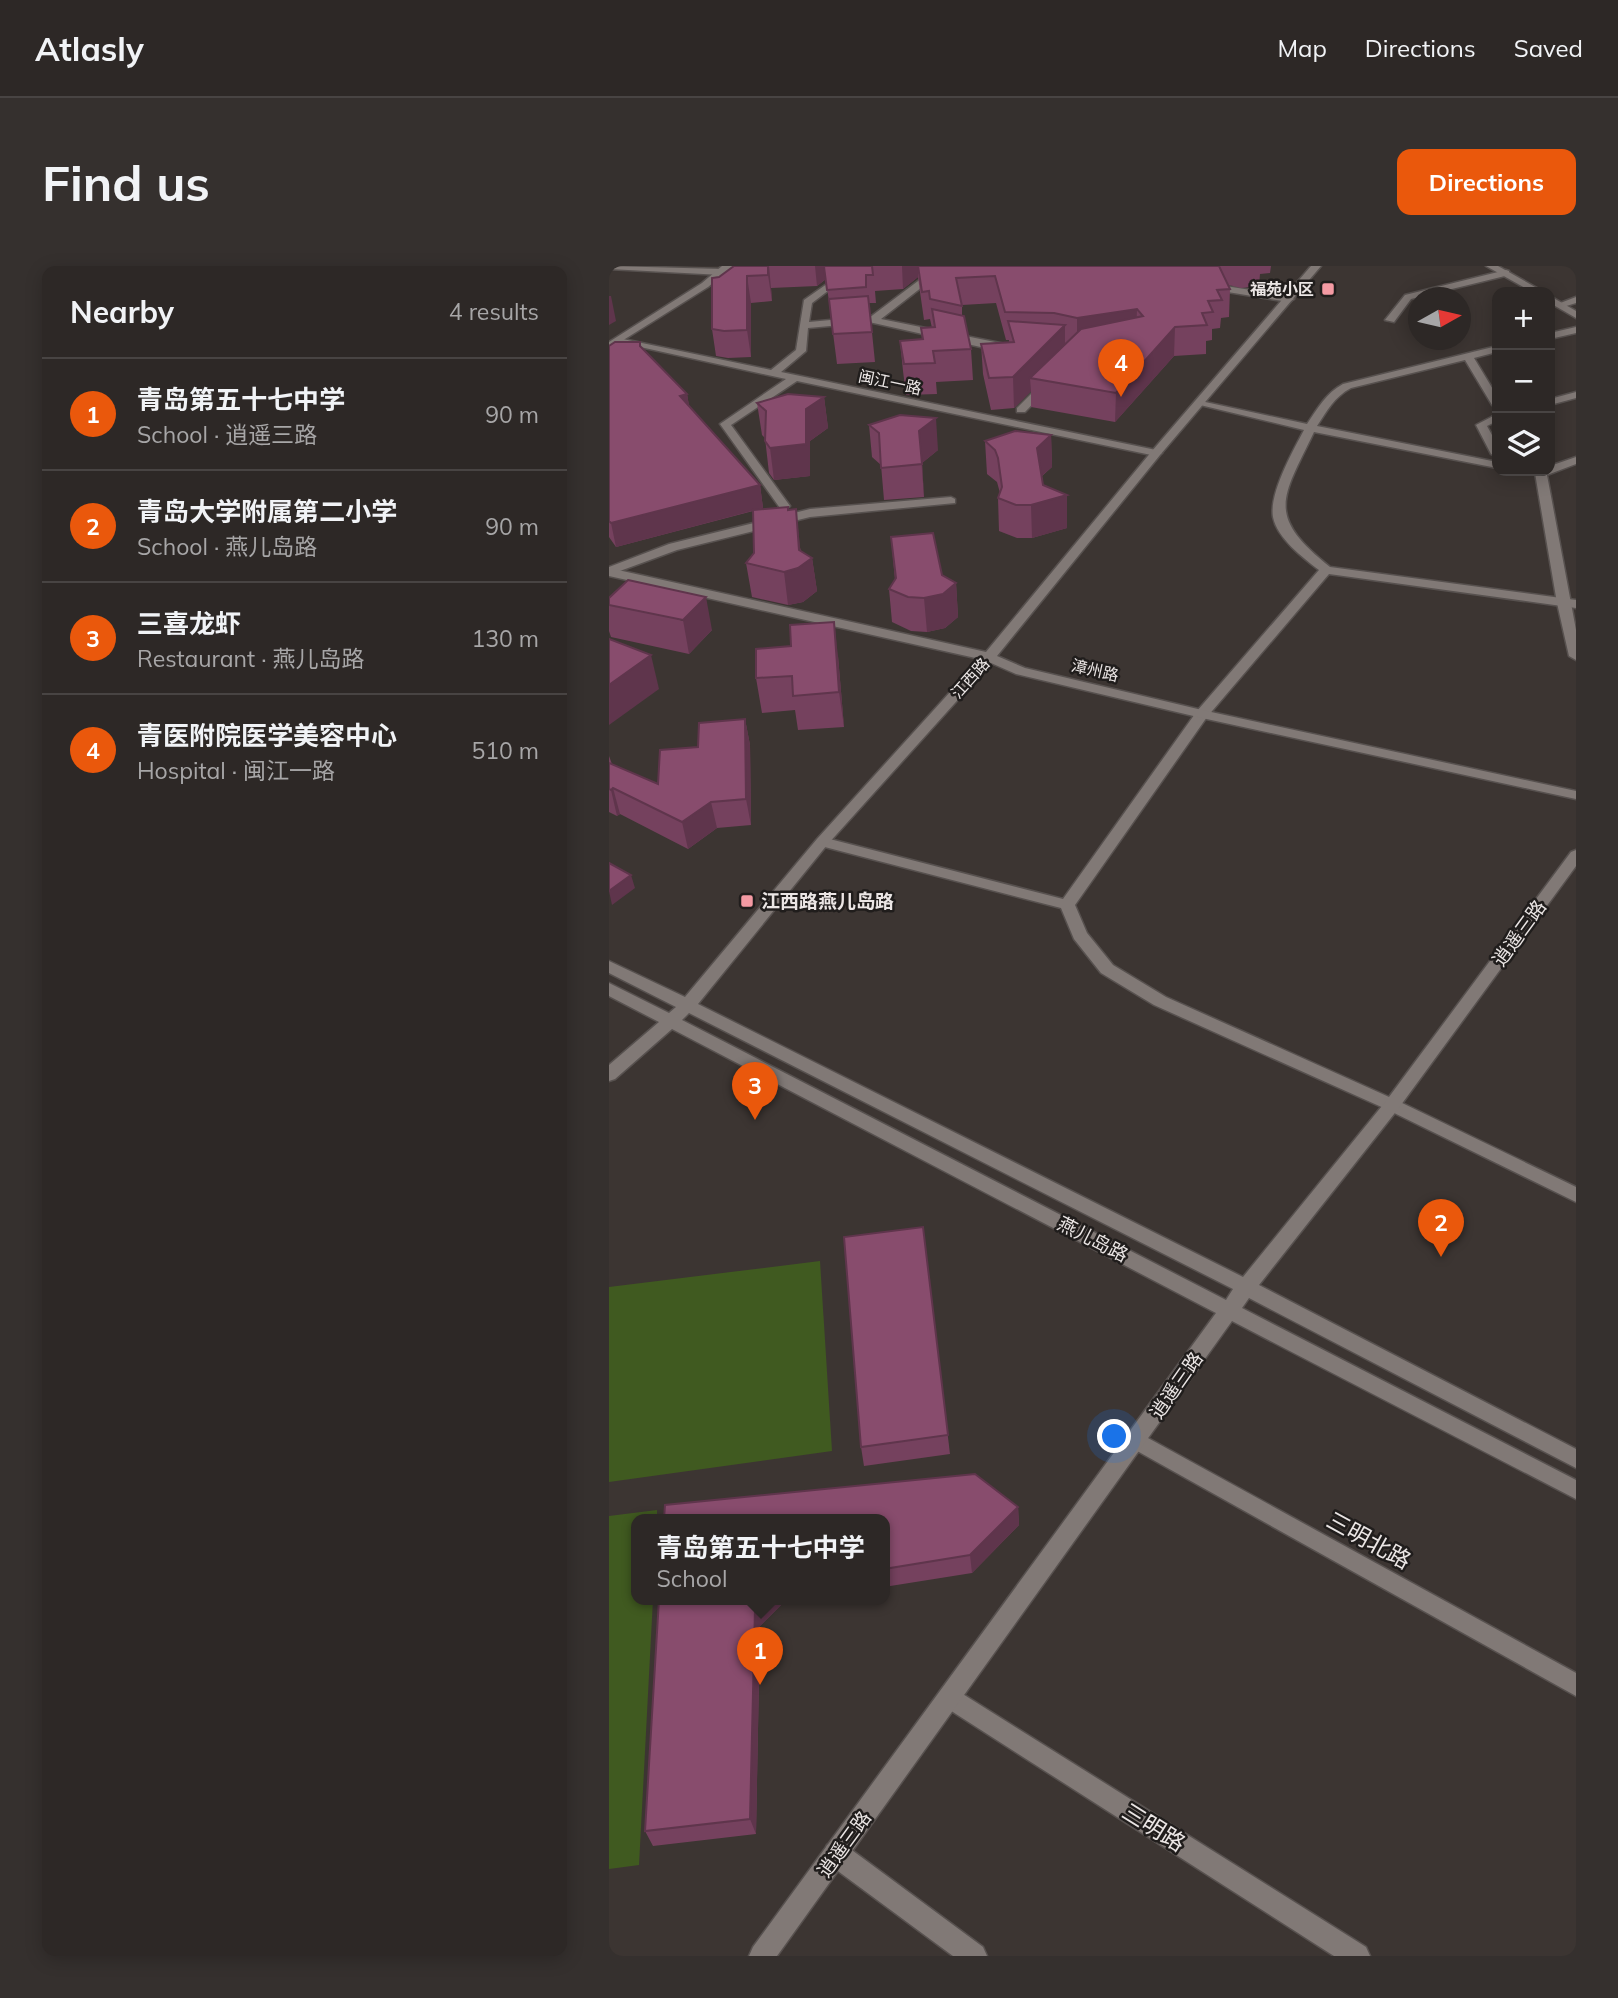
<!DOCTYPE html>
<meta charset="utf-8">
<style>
:root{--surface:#2d2826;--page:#35302e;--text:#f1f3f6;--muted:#a7a6a7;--line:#484443;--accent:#ea580c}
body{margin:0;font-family:Mulish,"Noto Sans SC",sans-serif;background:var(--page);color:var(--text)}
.controls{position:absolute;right:21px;top:21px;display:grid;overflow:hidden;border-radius:14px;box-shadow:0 4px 18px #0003}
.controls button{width:63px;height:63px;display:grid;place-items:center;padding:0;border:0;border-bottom:2px solid var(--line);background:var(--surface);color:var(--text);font:35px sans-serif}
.compass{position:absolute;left:799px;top:21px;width:63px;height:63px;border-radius:50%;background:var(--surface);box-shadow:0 4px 18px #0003;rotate:82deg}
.you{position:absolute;left:506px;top:1171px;width:24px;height:24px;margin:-18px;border:5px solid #fff;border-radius:50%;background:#1a73e8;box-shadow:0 0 0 10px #1a73e833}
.badge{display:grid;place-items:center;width:46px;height:46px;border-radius:50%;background:var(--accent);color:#fff;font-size:23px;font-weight:700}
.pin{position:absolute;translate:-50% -58px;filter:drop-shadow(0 2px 4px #0008)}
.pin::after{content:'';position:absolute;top:37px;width:24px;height:21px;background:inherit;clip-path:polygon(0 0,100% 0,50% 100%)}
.popup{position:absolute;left:22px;top:1248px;width:259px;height:91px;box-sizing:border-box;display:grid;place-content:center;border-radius:14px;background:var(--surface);filter:drop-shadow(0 2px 5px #0005);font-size:23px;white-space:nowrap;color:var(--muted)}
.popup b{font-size:26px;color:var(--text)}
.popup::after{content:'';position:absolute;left:50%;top:100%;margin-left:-14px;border:14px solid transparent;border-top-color:var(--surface)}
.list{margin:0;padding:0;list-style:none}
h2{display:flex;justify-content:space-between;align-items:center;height:91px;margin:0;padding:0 28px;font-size:30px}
h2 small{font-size:23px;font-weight:400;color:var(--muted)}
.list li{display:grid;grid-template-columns:46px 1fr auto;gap:21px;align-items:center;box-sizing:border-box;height:112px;padding:0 28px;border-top:2px solid var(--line)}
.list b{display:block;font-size:26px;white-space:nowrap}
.list p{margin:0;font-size:23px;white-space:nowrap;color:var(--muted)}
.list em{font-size:23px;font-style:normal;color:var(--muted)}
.icon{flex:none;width:38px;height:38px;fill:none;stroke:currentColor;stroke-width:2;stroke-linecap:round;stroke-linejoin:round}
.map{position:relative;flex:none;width:967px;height:1690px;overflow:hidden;border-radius:14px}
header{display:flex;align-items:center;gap:42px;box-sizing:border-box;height:98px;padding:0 35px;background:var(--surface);border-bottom:2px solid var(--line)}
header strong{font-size:33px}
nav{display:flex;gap:38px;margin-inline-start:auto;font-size:24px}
.intro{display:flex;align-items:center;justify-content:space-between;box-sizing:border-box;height:168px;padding:0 42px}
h1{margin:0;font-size:49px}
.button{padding:18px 32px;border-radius:14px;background:var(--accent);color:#fff;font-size:24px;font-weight:700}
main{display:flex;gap:42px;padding:0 42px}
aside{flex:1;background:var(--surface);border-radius:14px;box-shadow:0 4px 18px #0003}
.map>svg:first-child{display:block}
</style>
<header>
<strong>Atlasly</strong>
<nav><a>Map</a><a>Directions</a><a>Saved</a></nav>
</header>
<div class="intro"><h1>Find us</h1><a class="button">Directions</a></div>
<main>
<aside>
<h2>Nearby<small>4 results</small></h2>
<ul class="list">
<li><span class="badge">1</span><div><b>青岛第五十七中学</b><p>School · 逍遥三路</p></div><em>90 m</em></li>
<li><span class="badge">2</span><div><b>青岛大学附属第二小学</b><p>School · 燕儿岛路</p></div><em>90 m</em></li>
<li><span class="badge">3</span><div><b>三喜龙虾</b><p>Restaurant · 燕儿岛路</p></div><em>130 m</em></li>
<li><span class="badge">4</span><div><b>青医附院医学美容中心</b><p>Hospital · 闽江一路</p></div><em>510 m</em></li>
</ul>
</aside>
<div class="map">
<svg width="967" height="1690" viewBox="0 0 967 1690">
<rect width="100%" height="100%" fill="#3c3532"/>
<g fill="#405a20">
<path d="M211,995L223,1185L0,1216V1021Z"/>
<path d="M48,1244V1253H27V1333H44L30,1599L0,1603V1250Z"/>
</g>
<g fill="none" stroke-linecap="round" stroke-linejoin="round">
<g stroke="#57514f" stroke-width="3">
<g id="street">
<path d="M0,0L113,3L118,6L113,9L0,3Z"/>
<path d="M329,0H340L272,53L401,79L400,81L376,82L260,56V52Z"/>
<path d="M897,4L900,5V9L802,33L785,56L776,54L796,29Z"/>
<path d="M225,13L228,14V18L203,37L200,56L243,52L248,55L243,58L199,62L197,85L172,106L547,184L553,187L547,190L188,115L122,159L181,240L175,244L171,242L111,158L177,113L4,75L9,72L162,104L187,84L195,34Z"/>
<path d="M597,17L680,30L685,33L680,36L594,22L592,20Z"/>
<path d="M967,31V37L951,42L946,39Z"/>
<path d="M967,61V67L941,73V67Z"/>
<path d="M888,80V86L865,92L888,130V142L883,139L856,94L742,122C725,131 718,145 708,160L888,196V202L705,166C673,233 656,249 721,301L967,334V342L720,308L598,451L466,639L478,667L504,699L557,731L789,835L967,921V936L777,843L545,739L492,707L465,673L452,642L208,579L206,576L213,571L454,633L588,445L710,304C694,292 668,272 664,251C660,227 684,185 695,164L587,138V134L698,158C709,142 717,127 734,118Z"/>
<path d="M433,117L442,119L416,146H408V142Z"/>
<path d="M967,126V132L941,139V133Z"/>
<path d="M888,148V155L878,160L888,178V191L882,188L867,159Z"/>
<path d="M913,205H936L938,207L932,210Z"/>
<path d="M342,231L346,233V237L201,251L68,284L0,309V301L60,278L201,243Z"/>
<path d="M528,1166L967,1407V1430L521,1181L518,1175L521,1169Z"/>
<path d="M341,1420L757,1681L761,1690H725L333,1439L329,1431L333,1423Z"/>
<path d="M227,1576L236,1579L374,1681L378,1690H344L218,1597L215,1588L218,1579Z"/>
</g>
</g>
<g stroke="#57514f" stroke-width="3">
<g id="secondary">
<path d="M113,0H124L99,21L0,83V76L93,17Z"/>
<path d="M702,0H712L551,189L388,390L416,402L593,444L967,525V533L593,452L407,408L382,397L218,579L89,738L634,1011L777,835L962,586L967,584V600L789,843L650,1019L967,1183V1202L640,1032L633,1042L967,1214V1233L623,1055L168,1690H140L144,1681L607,1047L63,763L6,813L0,815V799L50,756L0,730V717L60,747L67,741L0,707V695L76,731L208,573L371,393L0,310V302L377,386L543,185ZM80,747L624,1023L617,1034L73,754Z"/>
<path d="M877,0H889L935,26H923Z"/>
<path d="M941,30L967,45V52L941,37Z"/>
<path d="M967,191V198L938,209L967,364V394L960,390L948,337L926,207L941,205V200Z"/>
</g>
</g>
<use href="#street" fill="#817976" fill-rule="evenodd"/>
<use href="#secondary" fill="#817976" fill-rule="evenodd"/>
</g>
<g fill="#75415e">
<path d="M125,0H662L661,7L651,8L650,20L632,22L620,19L621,23L620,51L612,52L611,62L603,63V74L597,75V88L565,90L506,156L422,141V125L405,142L382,144L374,108L372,78L400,76V74H397L387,37L353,39V50L362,83L364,114L327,116L328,128L297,129L294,105L291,75L313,74L312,62H323L321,53L315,54L311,26L309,11L294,23L266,25L267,37H260L266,96L228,98L217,13L208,20L162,22L163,35L142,37V91L119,92L107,90L103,63L110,11Z"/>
<path d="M31,76L32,81L78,128L80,140L151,219L154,242L149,244H179L192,285L203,292L208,325L194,336L179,339L143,331L137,297L145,287L144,245L7,281L0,271V80Z"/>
<path d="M215,131L219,162L201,175V210L165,214L160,207L156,172L153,169L148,137Z"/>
<path d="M260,159L329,184L313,197L315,231L275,234L272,199L263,191Z"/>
<path d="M442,169L443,201L433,210L434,219L458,229V262L423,272H408L390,265L389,232L391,227L388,216L378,208L376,175Z"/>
<path d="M282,271L333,309L347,317L349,351L336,362L318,366L302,365L283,356L280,323L286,314Z"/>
<path d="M0,332L103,364L80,388L2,371L0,365Z"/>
<path d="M229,390L235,461L189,464L186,444L153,447L147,412Z"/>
<path d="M136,453L141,479L142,559L108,562L79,583L11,548L8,550L0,546V490L3,498L49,518L89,481Z"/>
<path d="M314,961L341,1188L255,1200L252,1181Z"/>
<path d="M409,1241L410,1259L363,1307L275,1321V1253Z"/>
<path d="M50,1333H200L173,1338L151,1360L147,1568L44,1580L36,1565Z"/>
</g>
<g fill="#5f354c">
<path d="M160,0L162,22L163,35L159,9Z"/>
<path d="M206,0H233L208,20Z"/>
<path d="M293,0H309V11L294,23Z"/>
<path d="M138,10L142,37V91L138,64Z"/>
<path d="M0,30H2L7,55L0,59Z"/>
<path d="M528,43L527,72L468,80V52Z"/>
<path d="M456,59V89L421,112L422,125L405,142L404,111Z"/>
<path d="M566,61L565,90L506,156L507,127Z"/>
<path d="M78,128L82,150L71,130Z"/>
<path d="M215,131L219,162L201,175V210L165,214L161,182L197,143Z"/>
<path d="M327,152L329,184L313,197L315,231L310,165Z"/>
<path d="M442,169L443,201L428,214V182Z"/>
<path d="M151,219L154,242L7,281L2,257Z"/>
<path d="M458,229V262L423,272L422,239Z"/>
<path d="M187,243L193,299L203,292L208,325L194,336L179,339L175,306L190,284Z"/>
<path d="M347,317L349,351L336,362L318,366L315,332Z"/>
<path d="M97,331L103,364L80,388L74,354Z"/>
<path d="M225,356L229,390L235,461L230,426Z"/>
<path d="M42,389L50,423L0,459V419Z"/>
<path d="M136,453L141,479L142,559L137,533Z"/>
<path d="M4,522L11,548L8,550L2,524Z"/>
<path d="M102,536L108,562L79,583L73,556Z"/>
<path d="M22,609L26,622L3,639L0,625Z"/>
<path d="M409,1241L410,1259L363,1307L361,1289Z"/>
<path d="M155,1333H172L173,1338L151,1360L147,1568L141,1553L146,1343Z"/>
</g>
<g fill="#884c6d" stroke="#5f354c" stroke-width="2">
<path d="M125,0H159V9L138,10V64L115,65L103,63V12L110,11Z"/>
<path d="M216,0H263L264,9H257V21L218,24L215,1Z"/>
<path d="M309,0H610L621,23L608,24L613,34L599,35L604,46L593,47L598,59L566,61L507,127L421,112L472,63L534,50L528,43L468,52L445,47L396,46L386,10L347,12L353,40L321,33L320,25L313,26Z"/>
<path d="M259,30L263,66L224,68L220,33Z"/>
<path d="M323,43L355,50L362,83L324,85L326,97L295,98L291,75L314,73L312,62L326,61Z"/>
<path d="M399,55L456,59L404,111L380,112L372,78L405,76Z"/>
<path d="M6,76H31V80L78,128L71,130L151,219L2,257L0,255V80Z"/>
<path d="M179,128L215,131L197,143V178L161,182L156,175L157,145L148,137Z"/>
<path d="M291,149L327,152L310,165L313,198L272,202L270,167L260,159Z"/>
<path d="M406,165L442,169L428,182L434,219L458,229L422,239H407L389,232L393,221L389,192L386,184L376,175Z"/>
<path d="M179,241V244L187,243L190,284L203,292L189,302L175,306L137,297L145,287L144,244Z"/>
<path d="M324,267L333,309L347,317L334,328L315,332L299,331L280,323L287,312L282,271Z"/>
<path d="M19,314L97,331L74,354L0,339V332Z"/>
<path d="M225,356L230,426L184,430L183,410L147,412V383L182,380L181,359Z"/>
<path d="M0,373L42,389L0,419Z"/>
<path d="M136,453L137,533L102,536L73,556L4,522L2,524L0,523V497L49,518L51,484L89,481L90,457Z"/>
<path d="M0,597L22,609L0,625Z"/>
<path d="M314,961L339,1169L252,1181L235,971Z"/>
<path d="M366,1208L409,1241L361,1289L275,1303V1253H55L56,1239Z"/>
<path d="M50,1333H155L146,1343L141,1553L36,1565Z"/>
</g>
<g fill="#f49aa3" stroke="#201d1c" stroke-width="2.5">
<rect x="712" y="16" width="14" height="14" rx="3.5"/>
<rect x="131" y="628" width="14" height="14" rx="3.5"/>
</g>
<g text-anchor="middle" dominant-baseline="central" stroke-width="5" stroke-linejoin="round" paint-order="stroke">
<g font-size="16" font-weight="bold" fill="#ebe6e5" stroke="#201d1c" text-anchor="end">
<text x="705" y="23">福苑小区</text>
</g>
<g font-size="16" fill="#ebe6e5" stroke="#201d1c">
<text transform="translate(281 116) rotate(12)">闽江一路</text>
<text transform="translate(486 404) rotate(13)">漳州路</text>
<text transform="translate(361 412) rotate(-48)">江西路</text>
</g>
<g font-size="19" font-weight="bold" fill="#ebe6e5" stroke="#201d1c" text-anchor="start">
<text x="152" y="635">江西路燕儿岛路</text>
</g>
<g font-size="19" fill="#ebe6e5" stroke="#201d1c">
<text transform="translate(910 667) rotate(-54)">逍遥三路</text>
<text transform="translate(484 973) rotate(27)">燕儿岛路</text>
<text transform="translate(567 1119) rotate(-55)">逍遥三路</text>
<text transform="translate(235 1578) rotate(-54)">逍遥三路</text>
</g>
<g font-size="23" fill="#ebe6e5" stroke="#201d1c">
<text transform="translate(760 1274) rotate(29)">三明北路</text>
<text transform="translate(545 1561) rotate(32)">三明路</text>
</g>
</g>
</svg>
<div class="controls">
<button>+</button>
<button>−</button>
<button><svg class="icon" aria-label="layers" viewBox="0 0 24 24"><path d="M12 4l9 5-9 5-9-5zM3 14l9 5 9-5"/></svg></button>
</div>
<svg class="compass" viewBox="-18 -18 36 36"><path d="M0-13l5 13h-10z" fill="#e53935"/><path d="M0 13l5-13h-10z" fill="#a7a6a7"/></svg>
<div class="you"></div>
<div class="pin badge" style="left:151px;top:1419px">1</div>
<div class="popup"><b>青岛第五十七中学</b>School</div>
<div class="pin badge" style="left:832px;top:991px">2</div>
<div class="pin badge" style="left:146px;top:854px">3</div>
<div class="pin badge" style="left:512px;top:131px">4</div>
</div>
</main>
